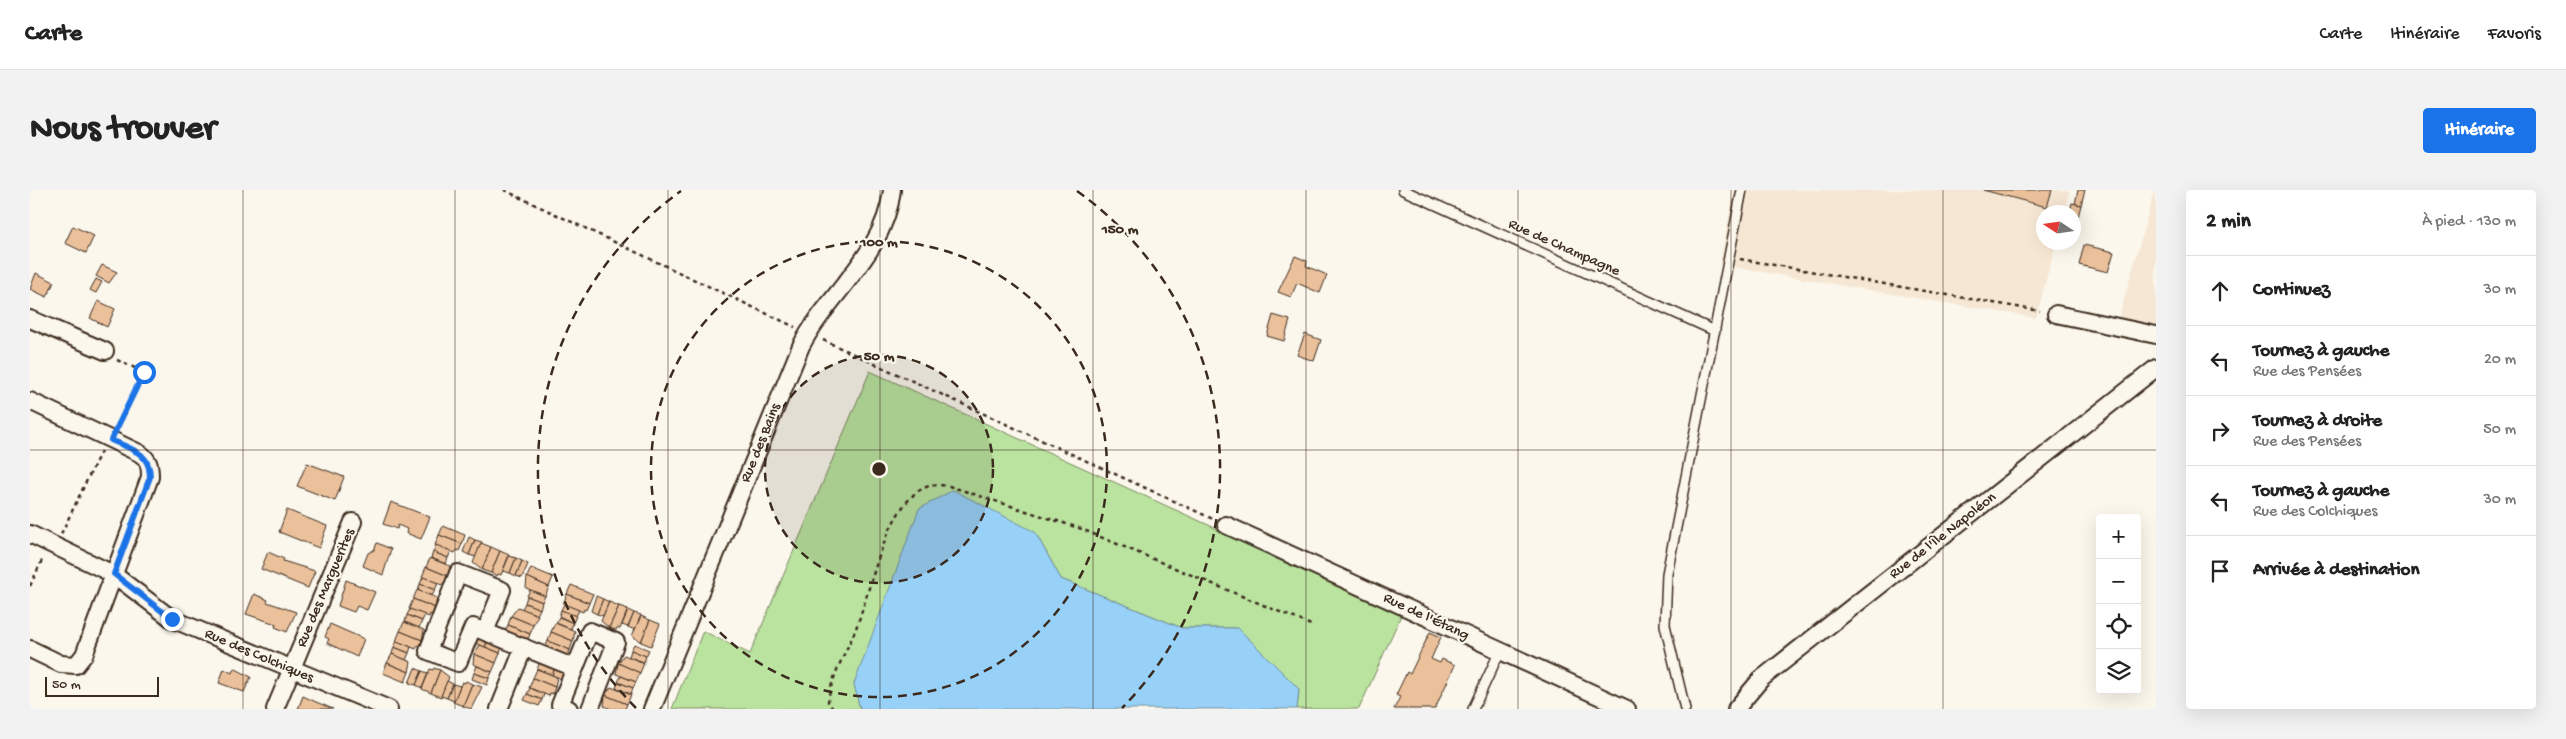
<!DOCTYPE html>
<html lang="fr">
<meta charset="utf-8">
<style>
:root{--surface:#fff;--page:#f2f2f2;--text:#222;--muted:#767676;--line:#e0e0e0;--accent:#1a73e8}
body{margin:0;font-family:"Gochi Hand",sans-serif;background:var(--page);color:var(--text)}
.controls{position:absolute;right:15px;bottom:15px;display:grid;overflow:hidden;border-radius:5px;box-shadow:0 5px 20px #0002}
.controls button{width:45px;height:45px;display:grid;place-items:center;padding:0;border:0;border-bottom:1px solid var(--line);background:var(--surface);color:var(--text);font:25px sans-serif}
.compass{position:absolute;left:2006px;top:15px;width:45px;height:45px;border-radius:50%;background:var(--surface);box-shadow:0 5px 20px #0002;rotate:282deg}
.scale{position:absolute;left:15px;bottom:12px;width:114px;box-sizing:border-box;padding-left:5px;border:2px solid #3b2a1e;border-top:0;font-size:14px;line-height:18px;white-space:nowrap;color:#3b2a1e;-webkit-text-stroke:4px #fbf7ec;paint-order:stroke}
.stop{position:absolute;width:15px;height:15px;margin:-11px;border:4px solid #1a73e8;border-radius:50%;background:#fff}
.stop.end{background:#1a73e8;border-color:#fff;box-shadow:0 1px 5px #0008}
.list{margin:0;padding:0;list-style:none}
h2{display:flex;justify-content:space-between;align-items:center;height:65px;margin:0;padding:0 20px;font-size:21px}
h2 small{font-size:16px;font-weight:400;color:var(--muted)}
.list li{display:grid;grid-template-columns:32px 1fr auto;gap:15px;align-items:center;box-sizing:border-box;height:70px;padding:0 20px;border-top:1px solid var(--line)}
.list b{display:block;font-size:19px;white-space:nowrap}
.list p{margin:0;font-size:16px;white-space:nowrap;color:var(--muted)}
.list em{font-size:16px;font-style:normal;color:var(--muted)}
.icon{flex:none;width:28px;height:28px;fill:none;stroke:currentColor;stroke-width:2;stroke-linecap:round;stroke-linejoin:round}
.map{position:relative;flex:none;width:2126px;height:519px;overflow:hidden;border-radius:5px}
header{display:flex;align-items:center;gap:30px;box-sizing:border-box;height:70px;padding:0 25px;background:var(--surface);border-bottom:1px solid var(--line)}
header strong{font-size:24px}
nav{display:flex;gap:28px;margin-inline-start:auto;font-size:18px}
.intro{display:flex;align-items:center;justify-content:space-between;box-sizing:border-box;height:120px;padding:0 30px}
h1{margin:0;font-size:35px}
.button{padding:12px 22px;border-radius:5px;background:var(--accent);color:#fff;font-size:18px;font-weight:700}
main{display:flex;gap:30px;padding:0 30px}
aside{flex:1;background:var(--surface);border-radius:5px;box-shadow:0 5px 20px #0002}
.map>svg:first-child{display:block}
</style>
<header>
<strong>Carte</strong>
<nav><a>Carte</a><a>Itinéraire</a><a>Favoris</a></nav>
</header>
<div class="intro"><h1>Nous trouver</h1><a class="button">Itinéraire</a></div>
<main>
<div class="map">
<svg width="2126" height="519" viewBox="0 0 2126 519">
<rect width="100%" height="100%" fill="#fbf7ec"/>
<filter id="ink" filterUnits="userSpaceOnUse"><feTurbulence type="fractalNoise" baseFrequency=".02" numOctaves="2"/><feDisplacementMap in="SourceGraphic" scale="10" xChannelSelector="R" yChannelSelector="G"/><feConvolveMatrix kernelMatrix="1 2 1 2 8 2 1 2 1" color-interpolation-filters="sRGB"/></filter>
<g filter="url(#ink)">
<g fill="#f6e7d4">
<path d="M1704,0H2040L2034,22H2014V52L2026,53L2006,128L1690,75Z"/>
<path d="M2125,0H2126V138L2088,130Z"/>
</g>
<path fill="#b9e39f" stroke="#7a865e" d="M840,181L1372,423L1329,519H1267L1269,499L1208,438H1152L1031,389L1005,342L824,493L830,519H642L673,441L720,464Z"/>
<path fill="#97d1f7" stroke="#728ea0" d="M923,300L1005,342L1031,389L1152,438H1208L1269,499L1267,519H830L824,494L889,319Z"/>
<g fill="#ebc19b" stroke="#3b2a1e">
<path d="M1953,0H2022L2017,17Z"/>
<path d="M2048,0H2055L2051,15L2045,14Z"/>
<path d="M2042,13L2051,15L2045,39L2044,22H2040Z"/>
<path d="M43,36L64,46L56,63L35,53Z"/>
<path d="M2054,55L2084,62L2078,82L2049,75Z"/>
<path d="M1265,66L1277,71L1276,76L1297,85L1290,103L1267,93L1261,107L1248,102Z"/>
<path d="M72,75L87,82L79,93L66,86Z"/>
<path d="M6,83L24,92L17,107L0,99Z"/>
<path d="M66,89L72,92L66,103L60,100Z"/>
<path d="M68,111L85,119L77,137L60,128Z"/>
<path d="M1243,125L1260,130L1254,151L1237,146Z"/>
<path d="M1275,144L1291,150L1284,171L1267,165Z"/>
<path d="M277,273L314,287L305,311L267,296Z"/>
<path d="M361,312L400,327L391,349L376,343L377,339L368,335L367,339L353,334Z"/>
<path d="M257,320L297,336L289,358L249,342Z"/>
<path d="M413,336L435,345L432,354L409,345Z"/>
<path d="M409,345L432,354L429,361L427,360L425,363L405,355Z"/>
<path d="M439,347L445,350L439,365L433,362Z"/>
<path d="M445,350L452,352L446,367L439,365Z"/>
<path d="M347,353L361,359L353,385L333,376L338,363L344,360Z"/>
<path d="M451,353L461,357L452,380L443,373Z"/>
<path d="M406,355L421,361L418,368L403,362Z"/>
<path d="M461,357L470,361L461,383L452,380Z"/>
<path d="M470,361L479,365L471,385L468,384L467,386L461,383Z"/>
<path d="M238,362L254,369L253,371L285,381L278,398L231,379Z"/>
<path d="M403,362L418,368L416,374L401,368Z"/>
<path d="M479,366L486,368L480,383L473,381Z"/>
<path d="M400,368L420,376L418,386L396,377Z"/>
<path d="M486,368L492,371L486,386L480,383Z"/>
<path d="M492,371L498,374L492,388L486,386Z"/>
<path d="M396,377L418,386L416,393L414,392L412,395L392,387Z"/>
<path d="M501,378L523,387L519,397L497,387Z"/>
<path d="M393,387L408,393L405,400L390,394Z"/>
<path d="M497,387L519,397L515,406L496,398Z"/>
<path d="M316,390L345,402L337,420L327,416L324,422L308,416Z"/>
<path d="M390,394L405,400L402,406L388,400Z"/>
<path d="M541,395L563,404L559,413L537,404Z"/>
<path d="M387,400L407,408L405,418L383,409Z"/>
<path d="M500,400L515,406L512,412L497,406Z"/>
<path d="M224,404L238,410L237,412L266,422L257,442L245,437L246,434L216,424Z"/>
<path d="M537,404L559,413L556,420L554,419L553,422L533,414Z"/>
<path d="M497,406L512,412L510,419L495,413Z"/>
<path d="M566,406L573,409L567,424L561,421Z"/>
<path d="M383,409L405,418L403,425L400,424L399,427L379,419Z"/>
<path d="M573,409L579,412L573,426L567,424Z"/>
<path d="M579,412L589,416L579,438L571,431Z"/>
<path d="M495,413L510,419L507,425L492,419Z"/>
<path d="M534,414L549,420L546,426L531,420Z"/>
<path d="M589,416L598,419L590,439L587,438L586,440L579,438Z"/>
<path d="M488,417L508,425L503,435L481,426Z"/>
<path d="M380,419L395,425L392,431L377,425Z"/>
<path d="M531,420L546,426L543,433L529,426Z"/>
<path d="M598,420L604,423L598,437L592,435Z"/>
<path d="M604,423L611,425L605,440L598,437Z"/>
<path d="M377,425L392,431L389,438L375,432Z"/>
<path d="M481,426L503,435L500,444L478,435Z"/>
<path d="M611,426L620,430L611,452L602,446Z"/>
<path d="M529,427L543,433L541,439L526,433Z"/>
<path d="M620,430L630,434L621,456L611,452Z"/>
<path d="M374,432L394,440L392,450L370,441Z"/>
<path d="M525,433L545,441L543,451L521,442Z"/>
<path d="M300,434L334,449L327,467L297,453L299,449L295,447Z"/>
<path d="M478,435L500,444L496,454L475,441Z"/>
<path d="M370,441L392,450L390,457L387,456L386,459L366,451Z"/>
<path d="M521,442L543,451L540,460L518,451Z"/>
<path d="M1400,442L1411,447L1401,469L1410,473L1412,469L1425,475L1405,519H1364L1370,507L1366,505L1377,482L1380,484Z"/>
<path d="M443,445L458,451L455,457L440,451Z"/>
<path d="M367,451L381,457L379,463L364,457Z"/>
<path d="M458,451L472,457L470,463L455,457Z"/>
<path d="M518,451L540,460L537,467L514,461Z"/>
<path d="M604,454L619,460L616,466L601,460Z"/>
<path d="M450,455L470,463L466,473L444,464Z"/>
<path d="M364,457L379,463L376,470L362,464Z"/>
<path d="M601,460L616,466L614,472L599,467Z"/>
<path d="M362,464L381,472L379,482L357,473Z"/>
<path d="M444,464L466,473L462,482L443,474Z"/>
<path d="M594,465L614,473L610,483L588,473Z"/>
<path d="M510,472L525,478L522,485L507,479Z"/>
<path d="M357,473L379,482L375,492L353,483Z"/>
<path d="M588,473L610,483L606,492L586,484Z"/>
<path d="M447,476L462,482L459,488L444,483Z"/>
<path d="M204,478L221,487L214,502L189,493L194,479L202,483Z"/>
<path d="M385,478L392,481L386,495L379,493Z"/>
<path d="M404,478L410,480L401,503L392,499L400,479L403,480Z"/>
<path d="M525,478L539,484L537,491L522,485Z"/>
<path d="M507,479L527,487L525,497L503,488Z"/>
<path d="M410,480L419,487L411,507L401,503Z"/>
<path d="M392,481L398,483L392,498L386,495Z"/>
<path d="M444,483L459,488L457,495L442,489Z"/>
<path d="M591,486L606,492L603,498L588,492Z"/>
<path d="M503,488L525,497L523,504L520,503L519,506L499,498Z"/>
<path d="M417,491L423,494L417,508L411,506Z"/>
<path d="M436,491L442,494L433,516L423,512L432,492L435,493Z"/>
<path d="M588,492L603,498L601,504L586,498Z"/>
<path d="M423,494L430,496L424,511L417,508Z"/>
<path d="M442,494L452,497L441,519L433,516Z"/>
<path d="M581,497L601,505L597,514L575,505Z"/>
<path d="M500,498L514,504L512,510L497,504Z"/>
<path d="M497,504L512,510L509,516L494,510Z"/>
<path d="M575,505L597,514L595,519H581L574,516Z"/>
<path d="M273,506L286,512L303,519H268Z"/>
</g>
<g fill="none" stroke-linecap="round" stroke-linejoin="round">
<g stroke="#3b2a1e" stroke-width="12">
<g id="service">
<path d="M1373,0L1685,141"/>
<path d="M1443,519L1470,461"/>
<path d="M1655,519L1635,435L1637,384L1712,0"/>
</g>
</g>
<g stroke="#3b2a1e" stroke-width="20">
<g id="minor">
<path d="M2026,124L2126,145"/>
<path d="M0,129L75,161"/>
<path d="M0,211L109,263C119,269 120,276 120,287L54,465L46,475L31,474L0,459"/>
<path d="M1196,335L1597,519"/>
<path d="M0,344L83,384L142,429L359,519"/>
<path d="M455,442L472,400L428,383L398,461L428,473L443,437L545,478"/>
<path d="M245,519L323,332"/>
<path d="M469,519L494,457"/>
<path d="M539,519L530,515L560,441L586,452L560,519"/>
<path d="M622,519L771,156C799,102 855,64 862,0"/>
<path d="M1706,519L1731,489L2126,178"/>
</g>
</g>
<g stroke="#3b2a1e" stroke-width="2.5" stroke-dasharray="4 4" stroke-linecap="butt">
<path d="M474,0L765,137"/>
<path d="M1710,69L2010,121"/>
<path d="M793,150L1183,329"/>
<path d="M87,170L114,182L88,236"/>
<path d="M31,344L71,261"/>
<path d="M0,396L13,368"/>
<path d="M803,519L798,512C801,487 815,464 825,441C840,402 850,345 876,313C889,297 900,293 919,296L1049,338L1281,435"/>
</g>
<use href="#service" stroke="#fbf7ec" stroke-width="9"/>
<use href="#minor" stroke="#fbf7ec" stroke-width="16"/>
</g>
</g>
<g fill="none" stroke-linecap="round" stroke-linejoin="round" filter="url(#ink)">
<path stroke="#1a73e8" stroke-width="6" d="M114,182L81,250C101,259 120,262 120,287L84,384L142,429"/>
</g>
<path fill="none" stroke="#3b2a1e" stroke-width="1" stroke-opacity="0.55" d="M213,0V519M425,0V519M638,0V519M850,0V519M1063,0V519M1276,0V519M1488,0V519M1701,0V519M1913,0V519M0,260H2126"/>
<circle cx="849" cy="279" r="114" fill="#3b2a1e" fill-opacity=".12"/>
<g fill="none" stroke="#3b2a1e" stroke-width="2.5" stroke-dasharray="9 6">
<circle cx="849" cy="279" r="114"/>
<circle cx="849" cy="279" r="228"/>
<path d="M606 518A341 341 0 0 1 651 1M1047 1A341 341 0 0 1 1092 518"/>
</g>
<g text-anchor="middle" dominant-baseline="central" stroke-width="4.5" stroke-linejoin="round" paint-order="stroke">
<g font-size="15" fill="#3b2a1e" stroke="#fbf7ec">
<text transform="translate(1534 58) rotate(24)">Rue de Champagne</text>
<text transform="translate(731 253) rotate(-68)">Rue des Bains</text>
<text transform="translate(1913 346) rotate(-38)">Rue de l'Île Napoléon</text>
<text transform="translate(296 398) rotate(-67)">Rue des Marguerites</text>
<text transform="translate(1396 427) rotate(25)">Rue de l'Étang</text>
<text transform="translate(229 466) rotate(23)">Rue des Colchiques</text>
</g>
</g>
<circle cx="849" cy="279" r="8" fill="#3b2a1e" stroke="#fbf7ec" stroke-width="2.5"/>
<g font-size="15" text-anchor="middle" font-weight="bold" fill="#3b2a1e" stroke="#fbf7ec" stroke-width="4.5" stroke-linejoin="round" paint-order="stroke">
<text x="1090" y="43">150 m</text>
<text x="849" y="56">100 m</text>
<text x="849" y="170">50 m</text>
</g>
</svg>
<div class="controls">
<button>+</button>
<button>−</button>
<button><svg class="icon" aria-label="locate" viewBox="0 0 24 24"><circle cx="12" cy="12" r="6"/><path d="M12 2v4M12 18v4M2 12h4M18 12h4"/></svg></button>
<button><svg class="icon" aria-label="layers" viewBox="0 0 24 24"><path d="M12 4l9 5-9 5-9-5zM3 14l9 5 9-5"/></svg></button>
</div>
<svg class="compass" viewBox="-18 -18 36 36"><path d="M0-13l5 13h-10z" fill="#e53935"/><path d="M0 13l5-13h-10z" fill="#767676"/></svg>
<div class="scale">50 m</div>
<div class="stop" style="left:114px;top:182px"></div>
<div class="stop end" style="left:142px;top:429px"></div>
</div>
<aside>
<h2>2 min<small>À pied · 130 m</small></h2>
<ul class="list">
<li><svg class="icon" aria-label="ahead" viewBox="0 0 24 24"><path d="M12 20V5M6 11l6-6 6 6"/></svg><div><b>Continuez</b></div><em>30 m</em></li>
<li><svg class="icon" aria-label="left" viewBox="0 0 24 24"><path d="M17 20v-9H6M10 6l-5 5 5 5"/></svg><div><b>Tournez à gauche</b><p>Rue des Pensées</p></div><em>20 m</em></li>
<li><svg class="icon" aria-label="right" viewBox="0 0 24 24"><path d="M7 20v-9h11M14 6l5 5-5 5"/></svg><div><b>Tournez à droite</b><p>Rue des Pensées</p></div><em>50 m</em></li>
<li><svg class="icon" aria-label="left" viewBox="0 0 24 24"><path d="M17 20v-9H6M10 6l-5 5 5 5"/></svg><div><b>Tournez à gauche</b><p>Rue des Colchiques</p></div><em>30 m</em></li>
<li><svg class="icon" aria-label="arrive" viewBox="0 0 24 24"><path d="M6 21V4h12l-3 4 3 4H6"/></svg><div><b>Arrivée à destination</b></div></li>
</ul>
</aside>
</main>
